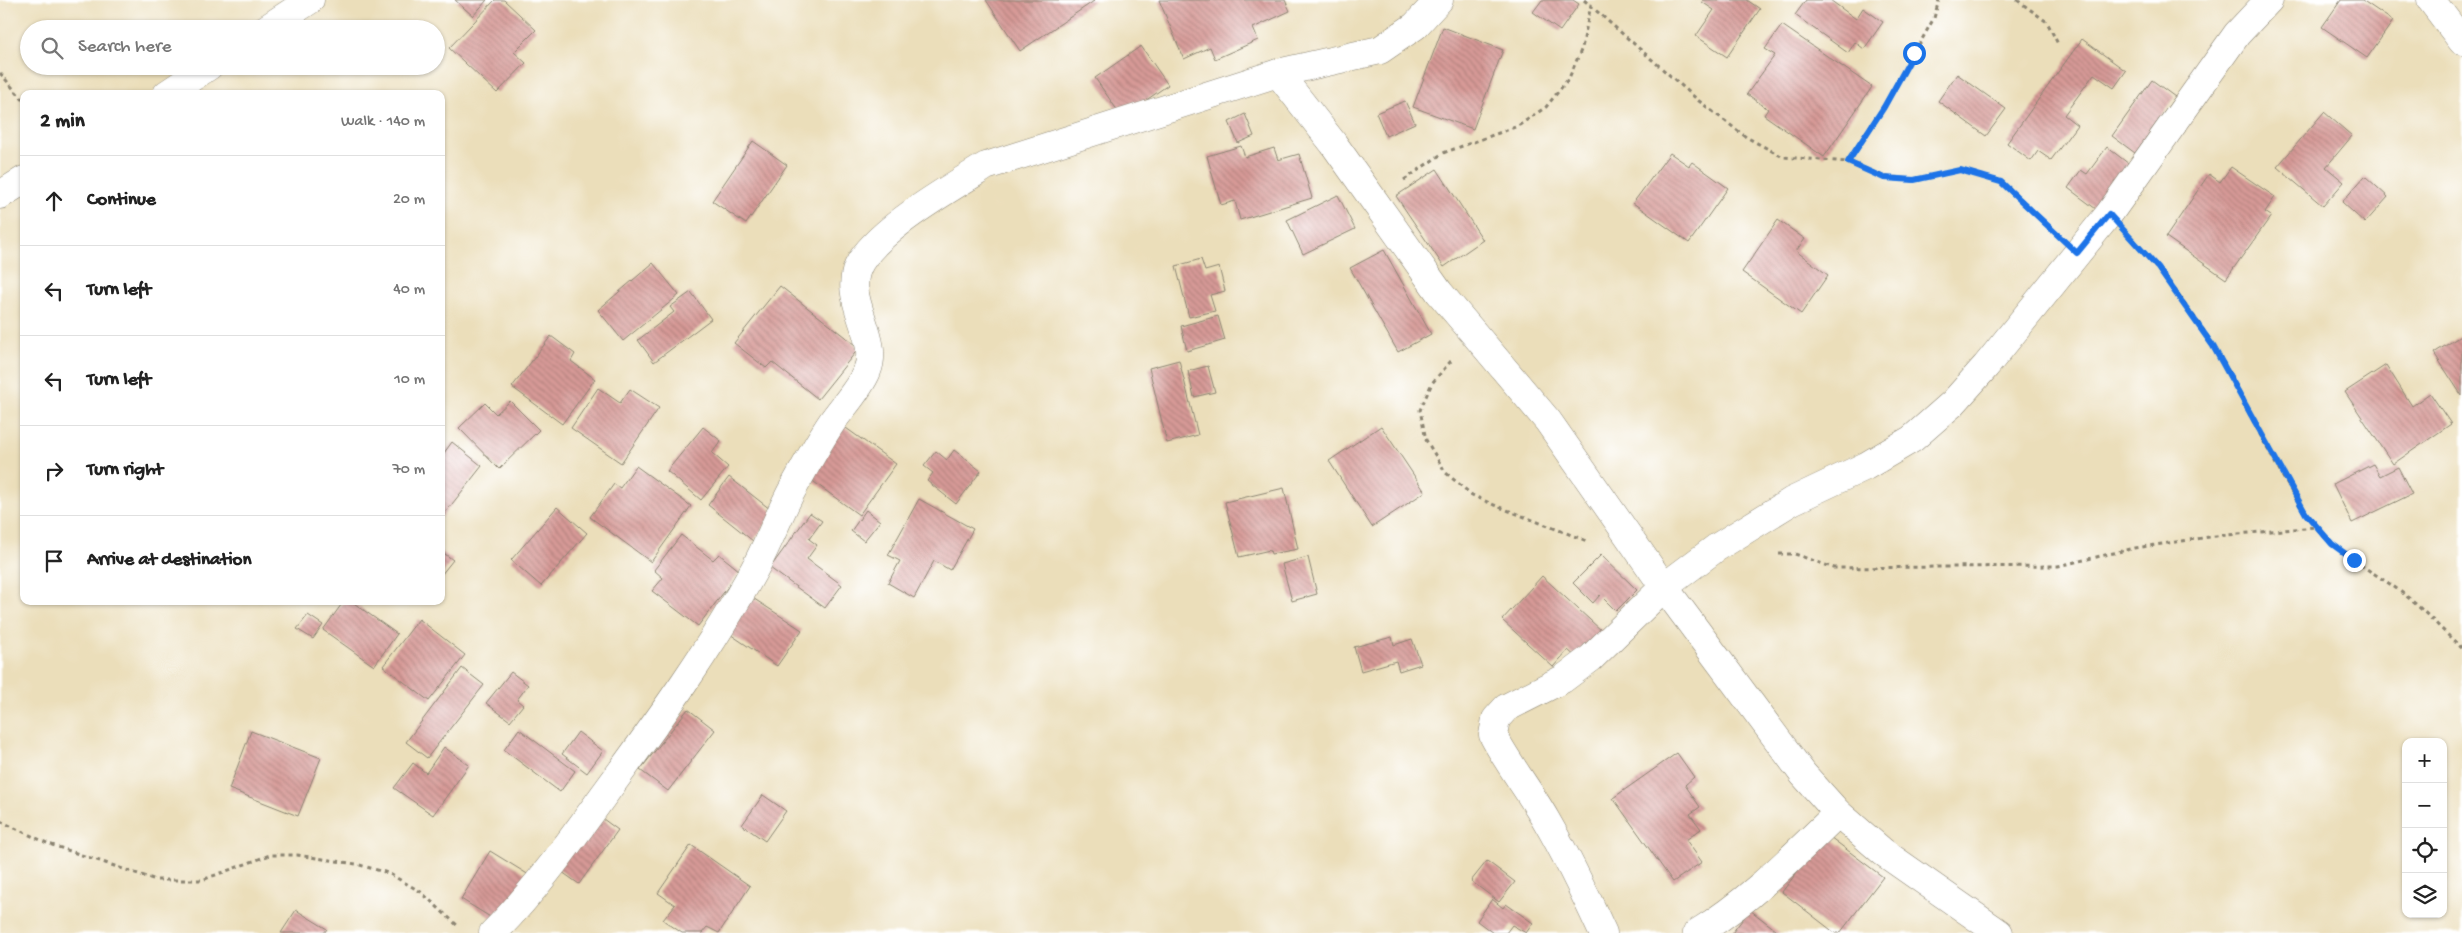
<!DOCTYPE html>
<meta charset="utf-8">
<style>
:root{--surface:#fff;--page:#f6f6f6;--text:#222;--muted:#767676;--line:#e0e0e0}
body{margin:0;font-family:"Gochi Hand",sans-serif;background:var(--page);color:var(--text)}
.controls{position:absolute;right:15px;bottom:15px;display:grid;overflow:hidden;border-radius:10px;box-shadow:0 1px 4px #0004}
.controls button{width:45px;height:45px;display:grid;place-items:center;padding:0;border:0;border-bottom:1px solid var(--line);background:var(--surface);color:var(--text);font:25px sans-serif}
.stop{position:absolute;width:15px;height:15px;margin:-11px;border:4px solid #1a73e8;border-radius:50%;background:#fff}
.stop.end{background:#1a73e8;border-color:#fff;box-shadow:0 1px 5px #0008}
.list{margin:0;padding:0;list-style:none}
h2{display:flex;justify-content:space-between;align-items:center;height:65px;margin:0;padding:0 20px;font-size:21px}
h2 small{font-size:16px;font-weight:400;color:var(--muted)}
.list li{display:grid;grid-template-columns:32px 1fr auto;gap:15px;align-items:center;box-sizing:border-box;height:90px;padding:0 20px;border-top:1px solid var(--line)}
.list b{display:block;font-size:19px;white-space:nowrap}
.list em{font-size:16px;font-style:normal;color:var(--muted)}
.icon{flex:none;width:28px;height:28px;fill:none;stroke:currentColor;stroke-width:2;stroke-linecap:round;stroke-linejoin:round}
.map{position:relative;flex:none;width:2462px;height:933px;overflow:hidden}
.search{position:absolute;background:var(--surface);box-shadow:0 1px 4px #0004;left:20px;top:20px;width:425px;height:55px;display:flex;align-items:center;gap:12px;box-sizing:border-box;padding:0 18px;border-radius:28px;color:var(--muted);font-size:19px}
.panel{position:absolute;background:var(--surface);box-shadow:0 1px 4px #0004;left:20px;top:90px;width:425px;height:515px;border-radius:10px}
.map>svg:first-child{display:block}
</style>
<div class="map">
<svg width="2462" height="933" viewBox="0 0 2462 933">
<defs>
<pattern id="building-back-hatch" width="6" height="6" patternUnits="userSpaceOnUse" patternTransform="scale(1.25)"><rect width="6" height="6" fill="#d79a97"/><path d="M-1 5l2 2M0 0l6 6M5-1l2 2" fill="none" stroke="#af7e7b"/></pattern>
</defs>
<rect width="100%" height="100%" fill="#fff"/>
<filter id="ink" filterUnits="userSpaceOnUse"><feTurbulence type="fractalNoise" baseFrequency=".02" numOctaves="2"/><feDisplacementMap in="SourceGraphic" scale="10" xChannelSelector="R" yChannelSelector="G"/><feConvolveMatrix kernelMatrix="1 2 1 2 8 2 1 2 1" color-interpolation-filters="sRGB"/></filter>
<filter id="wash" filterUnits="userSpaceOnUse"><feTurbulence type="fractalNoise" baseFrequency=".0096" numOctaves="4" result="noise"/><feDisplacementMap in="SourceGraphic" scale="20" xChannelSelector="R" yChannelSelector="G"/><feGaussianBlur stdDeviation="1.12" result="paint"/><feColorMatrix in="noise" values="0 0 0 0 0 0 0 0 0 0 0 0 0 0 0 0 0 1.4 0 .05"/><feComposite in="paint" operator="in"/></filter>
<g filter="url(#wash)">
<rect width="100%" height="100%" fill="#ebdeba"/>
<g id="blocks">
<g fill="url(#building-back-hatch)">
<path d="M455,0H487L473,16Z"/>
<path d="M495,0H504L536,30L514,52L526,63L497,93L449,48Z"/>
<path d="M986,0H1093L1094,1L1020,51Z"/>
<path d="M1159,0H1285L1290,11L1253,28L1258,40L1215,59L1210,47L1184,59Z"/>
<path d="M1542,0H1573L1579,4L1560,31L1533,12Z"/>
<path d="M1703,0H1747L1760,9L1727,57L1696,36L1714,10L1702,2Z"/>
<path d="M1806,0H1830L1856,19L1863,8L1883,22L1864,49L1855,42L1848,53L1795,15Z"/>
<path d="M2341,0H2362L2393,21L2367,58L2322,27Z"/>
<path d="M1782,25L1872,87L1824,157L1764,115L1768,109L1747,94L1775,55L1765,49Z"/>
<path d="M1443,27L1503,50L1473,129L1413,107Z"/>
<path d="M2082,39L2126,71L2114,88L2094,74L2064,115L2077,125L2051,160L2038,151L2031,161L2007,143Z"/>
<path d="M1141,46L1168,85L1122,117L1095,78Z"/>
<path d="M1957,74L2006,109L1986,136L1938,101Z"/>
<path d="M2152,80L2175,97L2135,153L2112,136Z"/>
<path d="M1405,101L1415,123L1386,136L1376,113Z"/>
<path d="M2324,112L2352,136L2326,167L2344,182L2323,206L2277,167Z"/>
<path d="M1245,114L1254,136L1238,143L1229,122Z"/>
<path d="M753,141L787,165L746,224L712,201Z"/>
<path d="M1241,146L1245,157L1274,148L1278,160L1299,154L1312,198L1240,220L1235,201L1221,205L1207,156Z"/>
<path d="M2107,147L2129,164L2096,209L2068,188L2081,170L2087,174Z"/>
<path d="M1670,153L1689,166L1692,162L1728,188L1689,243L1633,203Z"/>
<path d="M2231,167L2275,197L2265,212L2271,216L2226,279L2166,237L2209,174L2220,182Z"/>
<path d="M1437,169L1483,240L1444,267L1396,196Z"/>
<path d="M2365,176L2388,197L2365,223L2342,202Z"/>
<path d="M1338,195L1355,229L1303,254L1287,220Z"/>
<path d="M1778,220L1805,239L1796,251L1828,275L1801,314L1742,272Z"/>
<path d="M1384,250L1431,334L1398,352L1350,268Z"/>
<path d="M1201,259L1205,271L1219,267L1225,291L1210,295L1215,311L1189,317L1176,266Z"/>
<path d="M653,263L679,295L623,341L598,310Z"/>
<path d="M780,286L859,348L818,399L772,362L766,368L734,343Z"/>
<path d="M691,292L711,319L654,362L638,340L674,312L670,307Z"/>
<path d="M1218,316L1225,340L1187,351L1181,326Z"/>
<path d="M2462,335V396L2434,353Z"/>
<path d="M551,336L575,354L571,361L595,379L562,424L512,387Z"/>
<path d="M1179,360L1198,435L1167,443L1149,368Z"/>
<path d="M2386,365L2412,406L2430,393L2451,424L2393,464L2345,392Z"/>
<path d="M1208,366L1215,392L1194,397L1188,371Z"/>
<path d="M598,388L620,403L630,389L659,408L621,463L571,428Z"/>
<path d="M510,401L539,430L499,469L459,428L485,403L496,414Z"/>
<path d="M839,423L896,464L859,515L803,474Z"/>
<path d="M1381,426L1425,492L1372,527L1329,461Z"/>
<path d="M703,427L721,441L712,453L728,467L701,500L667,471Z"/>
<path d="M452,442L482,466L441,518V457Z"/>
<path d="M954,450L981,471L956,504L927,481L933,473L924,466L936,451L947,460Z"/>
<path d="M2373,464L2380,476L2398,467L2412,494L2352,523L2333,484Z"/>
<path d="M636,466L691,506L651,562L590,517L614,484L620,488Z"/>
<path d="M729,477L775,513L753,541L708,505Z"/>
<path d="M1284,488L1298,549L1271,554L1270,550L1239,557L1225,502Z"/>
<path d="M919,499L973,529L950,570L934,561L914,598L888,583L900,561L888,555Z"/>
<path d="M557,507L587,533L541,586L511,560Z"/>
<path d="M866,510L880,521L864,541L851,531Z"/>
<path d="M810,513L822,521L809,539L817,545L807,559L842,585L825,608L770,568Z"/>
<path d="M681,535L713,560L719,554L740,571L698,626L652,591L663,578L654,570Z"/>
<path d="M441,551L453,560L441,575Z"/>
<path d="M1601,555L1637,590L1616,611L1600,595L1593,603L1573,583Z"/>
<path d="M1308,557L1317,594L1292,601L1282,564Z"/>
<path d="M1542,576L1602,631L1577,658L1568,650L1553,667L1502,620Z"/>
<path d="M745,593L802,630L777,666L721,628Z"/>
<path d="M344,601H351L397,634L374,666L323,630Z"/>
<path d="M308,615L323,625L313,639L297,629Z"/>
<path d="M419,619L465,655L429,701L383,666Z"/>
<path d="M1392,637L1394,645L1412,639L1421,664L1399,671L1396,661L1361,671L1354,647Z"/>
<path d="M462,668L484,685L427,758L406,742Z"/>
<path d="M511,672L528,685L517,700L523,705L510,721L486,703Z"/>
<path d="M688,709L715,730L668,791L640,770Z"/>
<path d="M519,729L575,771L560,792L504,750Z"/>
<path d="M251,731L321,758L298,816L229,789Z"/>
<path d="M578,732L603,751L587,773L562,754Z"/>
<path d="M444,747L469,765L433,815L394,788L413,763L426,773Z"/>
<path d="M1677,753L1694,777L1685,785L1700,807L1690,814L1701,829L1686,840L1702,862L1673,882L1613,798Z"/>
<path d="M763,795L786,811L765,841L742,825Z"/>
<path d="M595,813L618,830L579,884L555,867Z"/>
<path d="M1826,834L1883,877L1840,933H1835L1782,892Z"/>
<path d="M691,845L750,886L719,933L707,927L702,933H682L663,920L675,905L658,893Z"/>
<path d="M490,851L529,875L500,923L461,899Z"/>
<path d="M1487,861L1515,882L1499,902L1471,881Z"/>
<path d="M1492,899L1503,908L1506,904L1533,923L1526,933L1512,925L1506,933H1493L1477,921Z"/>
<path d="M296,910L327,929L324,933H281Z"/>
<path d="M1750,910L1780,933H1732Z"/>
</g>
</g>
</g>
<g filter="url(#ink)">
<use href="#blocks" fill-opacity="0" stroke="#8b8472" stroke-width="1"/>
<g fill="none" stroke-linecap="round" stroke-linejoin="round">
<g stroke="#8b8472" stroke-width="29">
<g id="street">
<path d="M2431,0L2462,41"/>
<path d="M266,29L310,0"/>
<path d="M1278,73L1333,143L1439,292L1548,421L1664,587L1803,774L1838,813L1883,852L1999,933"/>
<path d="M167,94L209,66"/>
<path d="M0,195L24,180"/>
<path d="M493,933C536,890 571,840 606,792C659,720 711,648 754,570C768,544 778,517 791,492C804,469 817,444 832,422C843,406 859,390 867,371C882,336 838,297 861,261C884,226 950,188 986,166L1278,73L1380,50L1415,26L1439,0"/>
<path d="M1603,933C1585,894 1567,856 1546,820C1529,790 1508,764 1493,735L1496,719L1506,708L1563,679L1591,658L1664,587L1716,548L1792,501L1866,466L1912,439L1953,403L1986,366L2109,214L2237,34L2269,0"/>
<path d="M1697,933C1751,900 1793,856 1838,813"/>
</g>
</g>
<g stroke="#8b8472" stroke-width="3" stroke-dasharray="4 4" stroke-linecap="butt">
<path d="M1584,0L1699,101L1746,137L1783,157L1848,162L1884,177L1914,180L1960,170L2001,181L2051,229"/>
<path d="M2017,0L2047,22L2058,44"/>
<path d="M0,73L24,101"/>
<path d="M1848,162L1884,107L1934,18L1939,0"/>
<path d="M1404,180L1443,153L1518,126L1546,107L1569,78L1582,48L1592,0"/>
<path d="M2133,240C2162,273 2190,308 2213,346C2249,403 2272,470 2314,524C2336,553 2369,569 2397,589C2421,606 2440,629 2462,648"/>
<path d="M1451,361L1432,383L1420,410L1426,440L1446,473L1472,495L1494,505L1587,541"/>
<path d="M1779,554H1795L1834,568L2058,566L2135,548L2216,536L2316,527"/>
<path d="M0,821L49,844L156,880H202L270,855H297L356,864L388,873L421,892L459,927"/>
</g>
<use href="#street" stroke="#fff" stroke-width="28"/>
</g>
</g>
<g fill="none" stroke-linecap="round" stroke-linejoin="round" filter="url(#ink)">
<path stroke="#1a73e8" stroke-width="6" d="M1914,53L1884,107L1848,162L1884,178L1914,180L1960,170L2001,182L2077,253L2109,214L2158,268L2213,346L2306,514L2332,544L2354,560"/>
</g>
</svg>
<div class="controls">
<button>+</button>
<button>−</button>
<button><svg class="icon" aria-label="locate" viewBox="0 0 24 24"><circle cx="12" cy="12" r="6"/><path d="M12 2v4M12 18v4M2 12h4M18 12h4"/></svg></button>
<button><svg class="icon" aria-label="layers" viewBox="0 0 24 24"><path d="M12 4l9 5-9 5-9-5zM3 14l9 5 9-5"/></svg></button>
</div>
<div class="stop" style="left:1914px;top:53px"></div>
<div class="stop end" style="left:2354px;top:560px"></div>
<div class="search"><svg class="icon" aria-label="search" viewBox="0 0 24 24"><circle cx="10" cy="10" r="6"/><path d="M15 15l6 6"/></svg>Search here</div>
<section class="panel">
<h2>2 min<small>Walk · 140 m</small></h2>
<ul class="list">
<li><svg class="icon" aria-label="ahead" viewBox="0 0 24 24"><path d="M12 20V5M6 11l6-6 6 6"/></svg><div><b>Continue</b></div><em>20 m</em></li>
<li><svg class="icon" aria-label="left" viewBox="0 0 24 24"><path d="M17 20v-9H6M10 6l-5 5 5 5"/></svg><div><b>Turn left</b></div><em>40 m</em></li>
<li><svg class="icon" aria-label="left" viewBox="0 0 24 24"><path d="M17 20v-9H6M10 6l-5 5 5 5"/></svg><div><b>Turn left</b></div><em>10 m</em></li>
<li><svg class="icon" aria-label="right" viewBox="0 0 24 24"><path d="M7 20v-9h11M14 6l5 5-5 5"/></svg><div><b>Turn right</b></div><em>70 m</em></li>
<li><svg class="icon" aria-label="arrive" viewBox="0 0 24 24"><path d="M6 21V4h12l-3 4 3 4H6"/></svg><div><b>Arrive at destination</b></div></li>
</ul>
</section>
</div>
